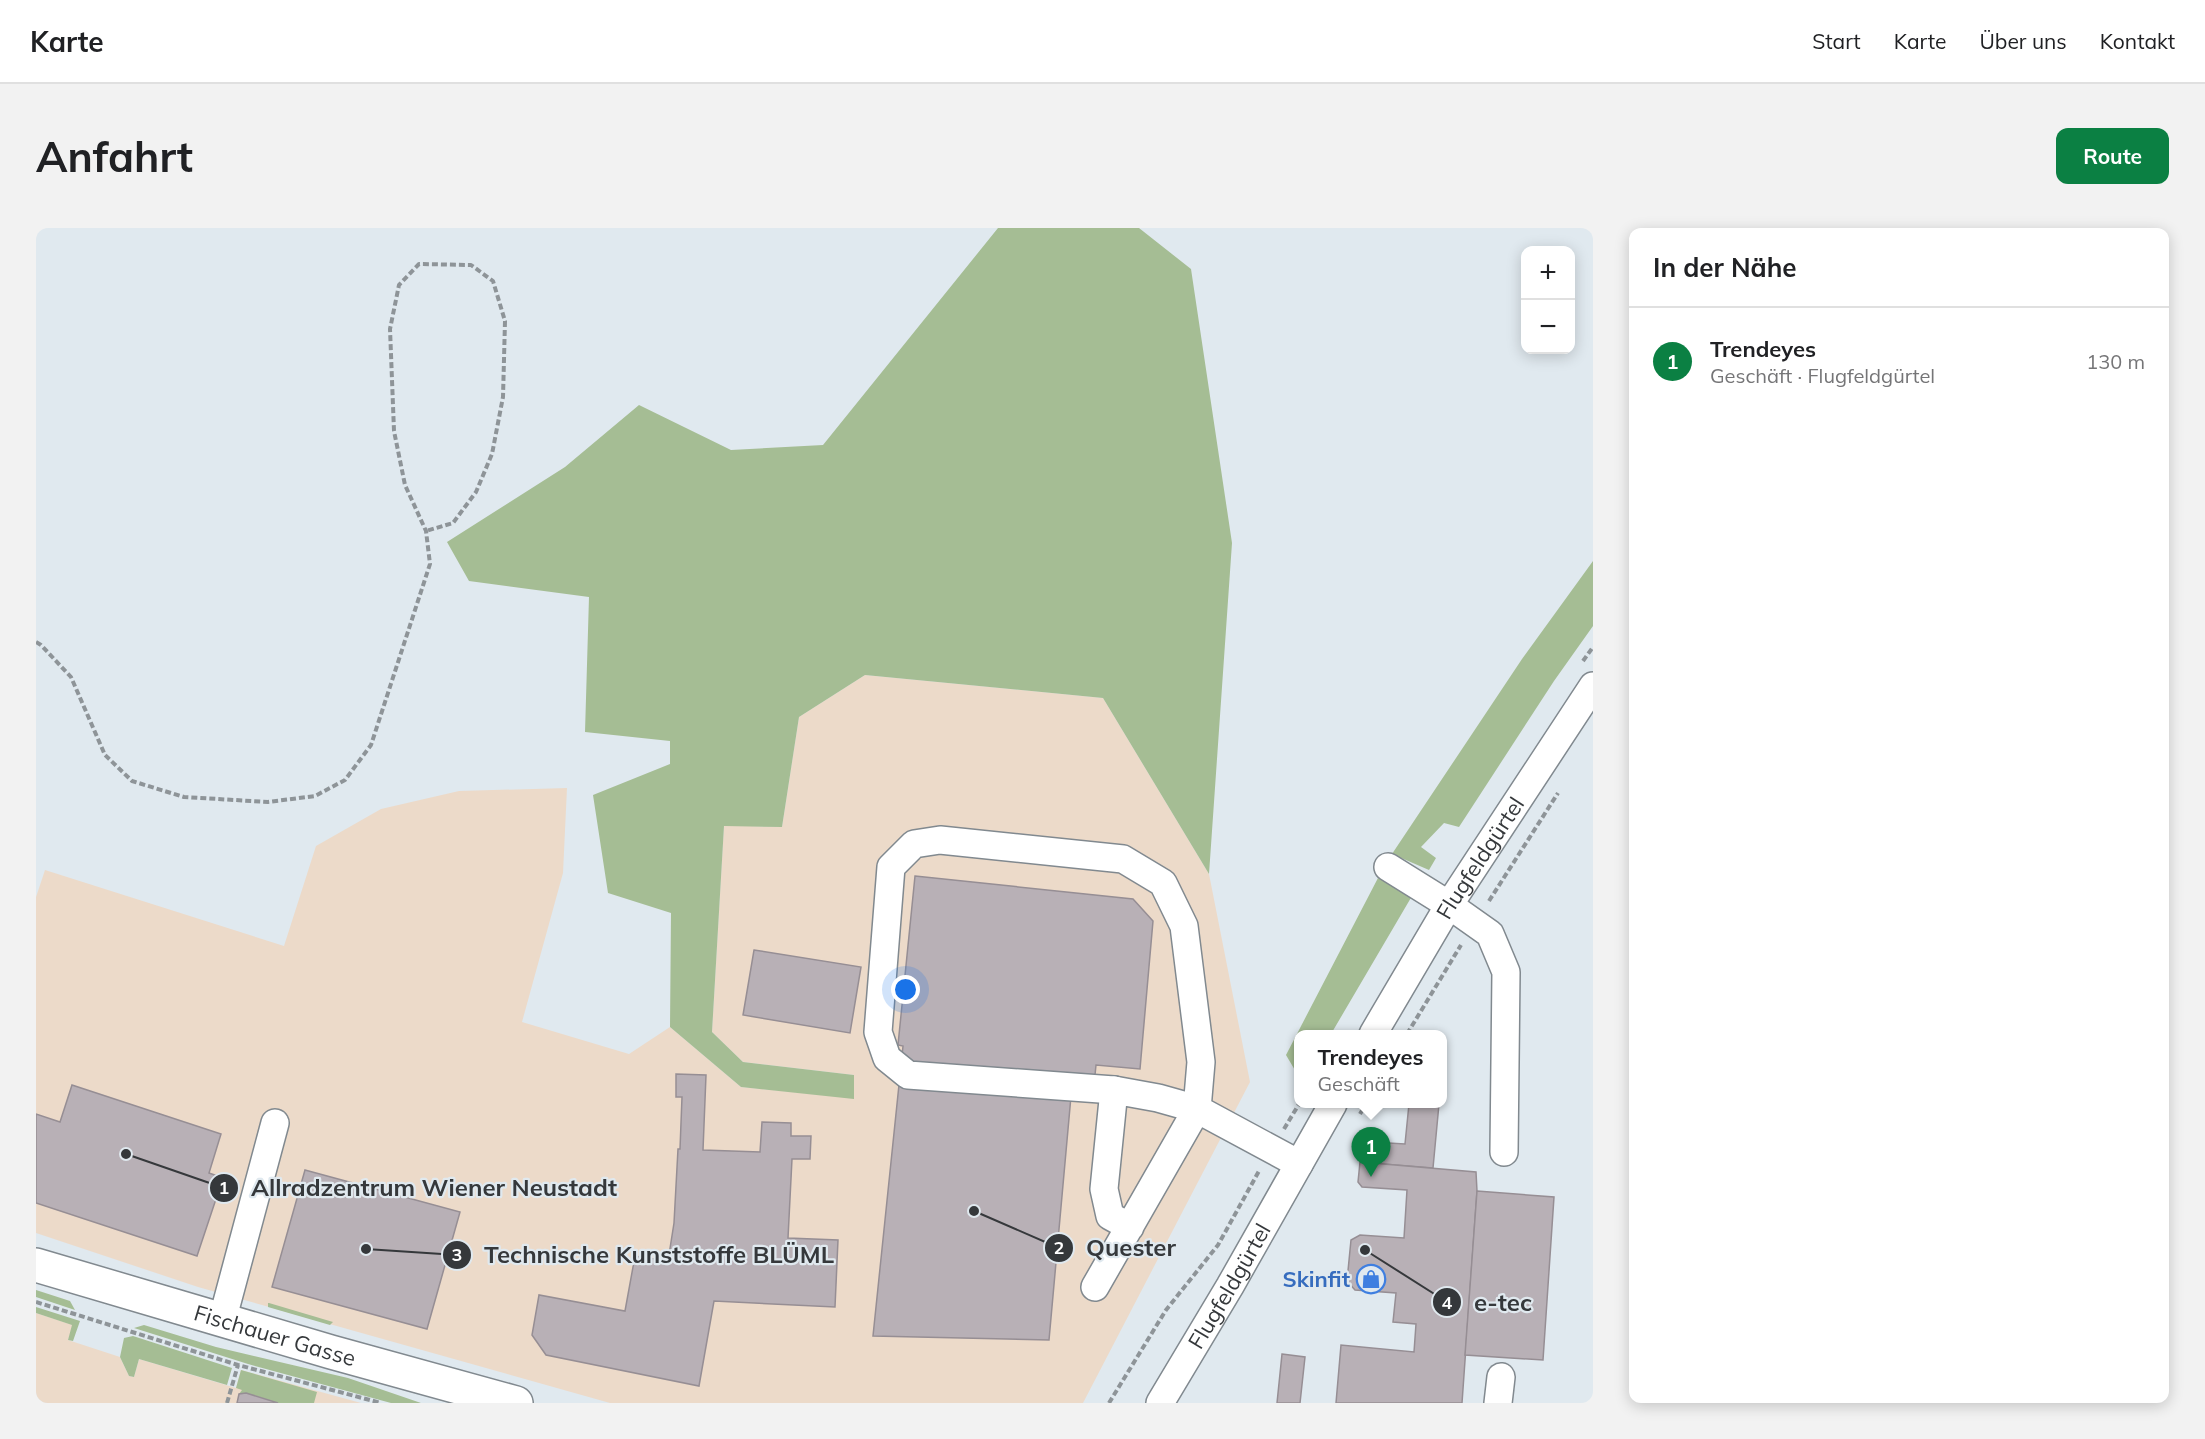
<!DOCTYPE html>
<html lang="de">
<meta charset="utf-8">
<style>
:root{--surface:#fff;--page:#f2f2f2;--text:#202124;--muted:#757577;--line:#e0e0e0;--accent:#0b8043}
body{margin:0;font-family:Mulish,sans-serif;background:var(--page);color:var(--text)}
.controls{position:absolute;right:18px;top:18px;display:grid;overflow:hidden;border-radius:12px;box-shadow:0 3px 15px #0003}
.controls button{width:54px;height:54px;display:grid;place-items:center;padding:0;border:0;border-bottom:2px solid var(--line);background:var(--surface);color:var(--text);font:30px sans-serif}
.you{position:absolute;left:870px;top:762px;width:21px;height:21px;margin:-15px;border:4px solid #fff;border-radius:50%;background:#1a73e8;box-shadow:0 0 0 9px #1a73e833}
.badge{display:grid;place-items:center;width:39px;height:39px;border-radius:50%;background:var(--accent);color:#fff;font-size:20px;font-weight:700}
.pin{position:absolute;translate:-50% -50px;filter:drop-shadow(0 2px 3px #0008)}
.pin::after{content:'';position:absolute;top:32px;width:21px;height:18px;background:inherit;clip-path:polygon(0 0,100% 0,50% 100%)}
.popup{position:absolute;left:1258px;top:802px;width:153px;height:78px;box-sizing:border-box;display:grid;place-content:center;border-radius:12px;background:var(--surface);filter:drop-shadow(0 2px 4px #0005);font-size:20px;white-space:nowrap;color:var(--muted)}
.popup b{font-size:22px;color:var(--text)}
.popup::after{content:'';position:absolute;left:50%;top:100%;margin-left:-12px;border:12px solid transparent;border-top-color:var(--surface)}
.list{margin:0;padding:0;list-style:none}
h2{display:flex;justify-content:space-between;align-items:center;height:78px;margin:0;padding:0 24px;font-size:26px}
h2 small{font-size:20px;font-weight:400;color:var(--muted)}
.list li{display:grid;grid-template-columns:39px 1fr auto;gap:18px;align-items:center;box-sizing:border-box;height:108px;padding:0 24px;border-top:2px solid var(--line)}
.list b{display:block;font-size:22px;white-space:nowrap}
.list p{margin:0;font-size:20px;white-space:nowrap;color:var(--muted)}
.list em{font-size:20px;font-style:normal;color:var(--muted)}
.map{position:relative;flex:none;width:1557px;height:1175px;overflow:hidden;border-radius:12px}
header{display:flex;align-items:center;gap:36px;box-sizing:border-box;height:84px;padding:0 30px;background:var(--surface);border-bottom:2px solid var(--line)}
header strong{font-size:28px}
nav{display:flex;gap:33px;margin-inline-start:auto;font-size:21px}
.intro{display:flex;align-items:center;justify-content:space-between;box-sizing:border-box;height:144px;padding:0 36px}
h1{margin:0;font-size:42px}
.button{padding:15px 27px;border-radius:12px;background:var(--accent);color:#fff;font-size:21px;font-weight:700}
main{display:flex;gap:36px;padding:0 36px}
aside{flex:1;background:var(--surface);border-radius:12px;box-shadow:0 3px 15px #0003}
.map>svg:first-child{display:block}
</style>
<header>
<strong>Karte</strong>
<nav><a>Start</a><a>Karte</a><a>Über uns</a><a>Kontakt</a></nav>
</header>
<div class="intro"><h1>Anfahrt</h1><a class="button">Route</a></div>
<main>
<div class="map">
<svg width="1557" height="1175" viewBox="0 0 1557 1175">
<rect width="100%" height="100%" fill="#e0e9ef"/>
<g fill="#ecdac9">
<path d="M829,447L1067,470L1173,646L1214,854L1047,1175H574L162,1059L0,1005V669L9,642L248,718L280,618L345,581L423,563L531,560L527,645L486,794L593,826L634,799L705,859L818,870V847L707,834L676,804L688,597L746,599L763,489Z"/>
<path d="M0,1085L37,1097L32,1112L84,1129L93,1148L98,1149L103,1131L200,1160L205,1142L325,1175H0Z"/>
</g>
<g fill="#a5bd94">
<path d="M962,0H1103L1155,41L1196,315L1173,646L1067,470L829,447L763,489L746,599L688,598L676,804L707,834L818,847V871L705,859L634,799L635,685L572,665L557,567L634,536V513L549,504L553,369L433,353L411,314L529,239L603,177L695,222L787,217Z"/>
<path d="M1557,333V398L1518,453L1423,599L1408,595L1385,619L1400,630L1393,642L1356,626L1486,431Z"/>
<path d="M1342,650L1376,668L1295,806H1263V849L1250,827Z"/>
<path d="M0,1062L34,1073L39,1082L0,1069Z"/>
<path d="M232,1075H233L297,1094L294,1097L232,1079Z"/>
<path d="M0,1079L44,1093L37,1113L32,1112L36,1097L0,1085Z"/>
<path d="M108,1097L180,1119L312,1150L385,1175H355L212,1136L98,1100Z"/>
<path d="M97,1108L196,1140L191,1157L103,1131L98,1149L93,1148L84,1129L88,1110Z"/>
<path d="M205,1142L281,1164L278,1175H242L210,1165L203,1166L206,1162L200,1160Z"/>
</g>
<g fill="#b8b0b6" stroke="#968e94" stroke-width="1.5">
<path d="M879,648L1097,671L1117,693L1104,841L1060,837L1059,847L1037,846L1013,1112L837,1108L867,818L862,817Z"/>
<path d="M718,722L825,739L814,805L707,787Z"/>
<path d="M640,846L670,847L667,922L724,924L726,894L755,895V908H775L774,931H756L752,1010L802,1012L799,1079L678,1073L663,1158L510,1127L496,1107L503,1067L589,1083L599,1028L632,1033L638,995L642,921H644L646,869H640Z"/>
<path d="M36,857L185,906L173,945L187,950L161,1028L0,975V886L24,894Z"/>
<path d="M1373,876H1403L1397,940L1335,935L1336,914L1369,916Z"/>
<path d="M1324,934L1440,944L1441,963L1426,1175H1300L1305,1117L1378,1124L1380,1096L1357,1094L1360,1065L1319,1062L1311,1053L1315,1012L1324,1007L1368,1010L1371,962L1326,959L1322,954Z"/>
<path d="M269,942L424,984L391,1101L236,1059Z"/>
<path d="M1441,963L1518,969L1507,1132L1429,1127Z"/>
<path d="M1246,1126L1269,1129L1264,1175H1241Z"/>
<path d="M210,1165L242,1175H201L203,1166Z"/>
</g>
<g fill="none" stroke-linecap="round" stroke-linejoin="round">
<g stroke="#81898f" stroke-width="30">
<g id="minor">
<path d="M1352,639L1413,677L1454,706L1470,744L1468,924"/>
<path id="s1" d="M1337,806L1413,677L1557,458"/>
<path d="M1078,862L872,847L851,830L842,804L855,639L878,616L904,612L1087,631L1127,655L1148,698L1165,834L1161,881L1263,936"/>
<path d="M1059,1059L1161,881L1122,870L1078,862L1068,961L1074,988L1094,999"/>
<path d="M186,1093L239,895"/>
<path id="s2" d="M1124,1175L1194,1058L1297,876"/>
<path d="M1462,1175L1465,1149"/>
</g>
</g>
<g stroke="#81898f" stroke-width="36">
<g id="major">
<path id="s3" d="M0,1037L295,1124L480,1175"/>
</g>
</g>
<g stroke="#8e9498" stroke-width="4" stroke-dasharray="6 3" stroke-linecap="butt">
<path d="M0,414L5,417L35,449L69,527L96,553L148,569L232,574L279,568L309,552L335,517L394,336L390,303L369,257L358,203L354,101L363,57L383,36L435,37L457,53L469,93L467,169L456,226L440,264L417,295L390,303"/>
<path d="M1547,433L1557,419"/>
<path d="M1453,673L1522,565"/>
<path d="M1371,806L1425,717"/>
<path d="M1324,886L1330,876"/>
<path d="M1248,901L1263,876"/>
<path d="M0,1074L202,1137L345,1175"/>
<path d="M191,1175L202,1137"/>
<path d="M1073,1175L1130,1082L1182,1017L1223,943"/>
</g>
<use href="#minor" stroke="#fff" stroke-width="27"/>
<use href="#major" stroke="#fff" stroke-width="33"/>
</g>
<defs>
<g id="shop-ring" transform="scale(1.5)"><circle r="9.5" fill="#e0e9ef" stroke="#3f7fe0" stroke-width="1.5"/><path d="M-5-2.5h2.3a2.7 3.5 0 0 1 5.4 0H5L5.5 6h-11ZM-1.5-2.5h3a1.5 2.3 0 0 0-3 0Z" fill="#3f7fe0"/></g>
</defs>
<g fill-rule="evenodd">
<use href="#shop-ring" x="1335" y="1051"/>
</g>
<g text-anchor="middle" dominant-baseline="central" stroke-width="4.5" stroke-linejoin="round" paint-order="stroke">
<g font-size="22" fill="#35383b" stroke="#e0e9ef">
<text stroke="none"><textPath href="#s1" startOffset="206">Flugfeldgürtel</textPath></text>
<text stroke="none"><textPath href="#s2" startOffset="136">Flugfeldgürtel</textPath></text>
<text stroke="none"><textPath href="#s3" startOffset="249">Fischauer Gasse</textPath></text>
</g>
<g font-size="22" font-weight="bold" fill="#366cbe" stroke="#e0e9ef" text-anchor="end">
<text x="1314" y="1051">Skinfit</text>
</g>
</g>
<path fill="none" stroke="#35383b" stroke-width="2" d="M90 926L188 960M938 983L1023 1020M330 1021L421 1027M1329 1022L1411 1074"/>
<g fill="#35383b" stroke="#e0e9ef" stroke-width="2">
<circle cx="90" cy="926" r="6"/>
<circle cx="938" cy="983" r="6"/>
<circle cx="330" cy="1021" r="6"/>
<circle cx="1329" cy="1022" r="6"/>
<circle cx="188" cy="960" r="15"/>
<circle cx="1023" cy="1020" r="15"/>
<circle cx="421" cy="1027" r="15"/>
<circle cx="1411" cy="1074" r="15"/>
</g>
<g font-size="18" text-anchor="middle" font-weight="bold" fill="#fff">
<text x="188" y="966">1</text>
<text x="1023" y="1026">2</text>
<text x="421" y="1033">3</text>
<text x="1411" y="1081">4</text>
</g>
<g font-size="24" text-anchor="middle" font-weight="bold" fill="#35383b" stroke="#e0e9ef" stroke-width="4.5" stroke-linejoin="round" paint-order="stroke">
<text x="398" y="968">Allradzentrum Wiener Neustadt</text>
<text x="1095" y="1028">Quester</text>
<text x="623" y="1035">Technische Kunststoffe BLÜML</text>
<text x="1467" y="1083">e-tec</text>
</g>
</svg>
<div class="controls">
<button>+</button>
<button>−</button>
</div>
<div class="you"></div>
<div class="pin badge" style="left:1335px;top:949px">1</div>
<div class="popup"><b>Trendeyes</b>Geschäft</div>
</div>
<aside>
<h2>In der Nähe<small></small></h2>
<ul class="list">
<li><span class="badge">1</span><div><b>Trendeyes</b><p>Geschäft · Flugfeldgürtel</p></div><em>130 m</em></li>
</ul>
</aside>
</main>
